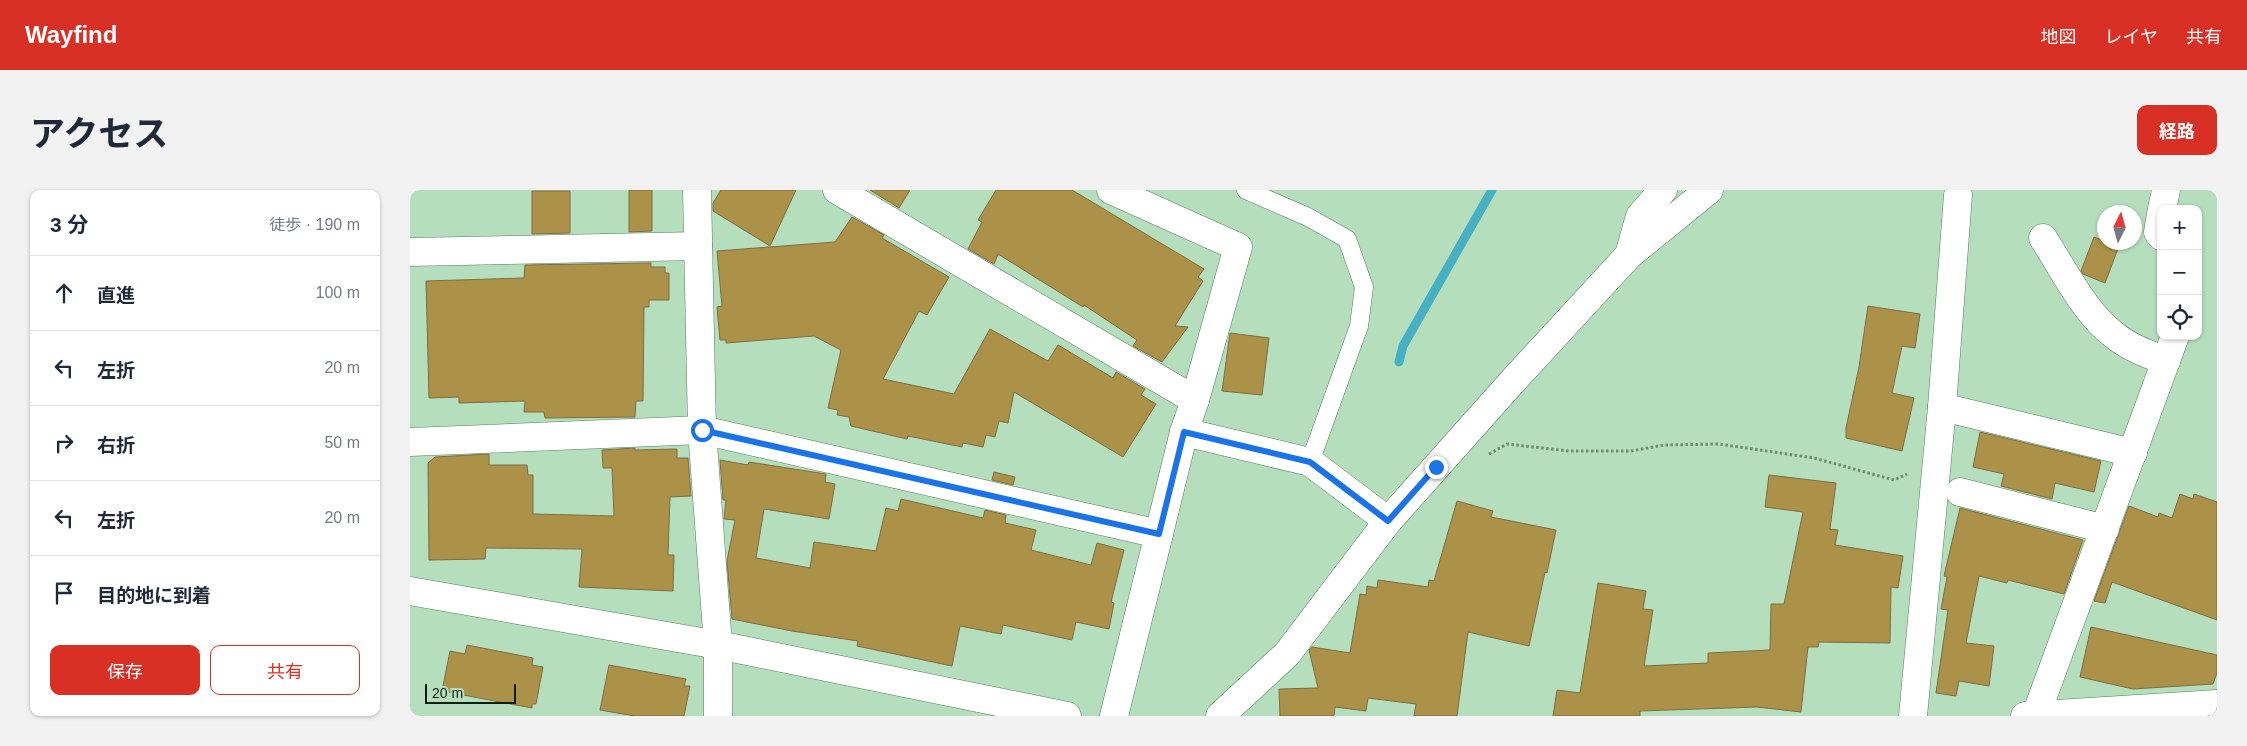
<!DOCTYPE html>
<html lang="ja">
<meta charset="utf-8">
<style>
:root{--surface:#fff;--page:#f2f2f3;--text:#1f2937;--muted:#747a83;--line:#e0e1e3;--accent:#d93025}
body{margin:0;font-family:Arial,"Noto Sans JP",sans-serif;background:var(--page);color:var(--text)}
.controls{position:absolute;right:15px;top:15px;display:grid;overflow:hidden;border-radius:10px;box-shadow:0 1px 4px #0004}
.controls button{width:45px;height:45px;display:grid;place-items:center;padding:0;border:0;border-bottom:1px solid var(--line);background:var(--surface);color:var(--text);font:25px sans-serif}
.compass{position:absolute;left:1687px;top:15px;width:45px;height:45px;border-radius:50%;background:var(--surface);box-shadow:0 1px 4px #0004;rotate:6deg}
.scale{position:absolute;left:15px;bottom:12px;width:91px;box-sizing:border-box;padding-left:5px;border:2px solid #0d1d11;border-top:0;font-size:14px;line-height:18px;white-space:nowrap;color:#0d1d11;-webkit-text-stroke:4px #b5debd;paint-order:stroke}
.stop{position:absolute;width:15px;height:15px;margin:-11px;border:4px solid #1a73e8;border-radius:50%;background:#fff}
.stop.end{background:#1a73e8;border-color:#fff;box-shadow:0 1px 5px #0008}
.list{margin:0;padding:0;list-style:none}
h2{display:flex;justify-content:space-between;align-items:center;height:65px;margin:0;padding:0 20px;font-size:21px}
h2 small{font-size:16px;font-weight:400;color:var(--muted)}
.list li{display:grid;grid-template-columns:32px 1fr auto;gap:15px;align-items:center;box-sizing:border-box;height:75px;padding:0 20px;border-top:1px solid var(--line)}
.list b{display:block;font-size:19px;white-space:nowrap}
.list em{font-size:16px;font-style:normal;color:var(--muted)}
.actions{display:flex;gap:10px;padding:15px 20px}
.actions a{flex:1;padding:11px 0;border:1px solid var(--accent);border-radius:10px;text-align:center;font-size:18px;color:var(--accent)}
.actions .main{background:var(--accent);color:#fff}
.icon{flex:none;width:28px;height:28px;fill:none;stroke:currentColor;stroke-width:2;stroke-linecap:round;stroke-linejoin:round}
.map{position:relative;flex:none;width:1807px;height:526px;overflow:hidden;border-radius:10px}
header{display:flex;align-items:center;gap:30px;box-sizing:border-box;height:70px;padding:0 25px;background:var(--accent);color:#fff}
header strong{font-size:24px}
nav{display:flex;gap:28px;margin-inline-start:auto;font-size:18px}
.intro{display:flex;align-items:center;justify-content:space-between;box-sizing:border-box;height:120px;padding:0 30px}
h1{margin:0;font-size:35px}
.button{padding:12px 22px;border-radius:10px;background:var(--accent);color:#fff;font-size:18px;font-weight:700}
main{display:flex;gap:30px;padding:0 30px}
aside{flex:1;background:var(--surface);border-radius:10px;box-shadow:0 1px 4px #0004}
.map>svg:first-child{display:block}
</style>
<header>
<strong>Wayfind</strong>
<nav><a>地図</a><a>レイヤ</a><a>共有</a></nav>
</header>
<div class="intro"><h1>アクセス</h1><a class="button">経路</a></div>
<main>
<aside>
<h2>3 分<small>徒歩 · 190 m</small></h2>
<ul class="list">
<li><svg class="icon" aria-label="ahead" viewBox="0 0 24 24"><path d="M12 20V5M6 11l6-6 6 6"/></svg><div><b>直進</b></div><em>100 m</em></li>
<li><svg class="icon" aria-label="left" viewBox="0 0 24 24"><path d="M17 20v-9H6M10 6l-5 5 5 5"/></svg><div><b>左折</b></div><em>20 m</em></li>
<li><svg class="icon" aria-label="right" viewBox="0 0 24 24"><path d="M7 20v-9h11M14 6l5 5-5 5"/></svg><div><b>右折</b></div><em>50 m</em></li>
<li><svg class="icon" aria-label="left" viewBox="0 0 24 24"><path d="M17 20v-9H6M10 6l-5 5 5 5"/></svg><div><b>左折</b></div><em>20 m</em></li>
<li><svg class="icon" aria-label="arrive" viewBox="0 0 24 24"><path d="M6 21V4h12l-3 4 3 4H6"/></svg><div><b>目的地に到着</b></div></li>
</ul>
<div class="actions"><a class="main">保存</a><a>共有</a></div>
</aside>
<div class="map">
<svg width="1807" height="526" viewBox="0 0 1807 526">
<rect width="100%" height="100%" fill="#b5debd"/>
<g fill="none" stroke-linecap="round" stroke-linejoin="round">
<path stroke="#47b0c2" stroke-width="9" d="M989,172L993,156L1082,0"/>
</g>
<g fill="#ac9249" stroke="#7c6d43">
<path d="M219,0H242V41L219,42Z"/>
<path d="M311,0H386L360,56L303,21V13Z"/>
<path d="M460,0H500L489,18Z"/>
<path d="M586,0H662L794,79L788,87L793,91L765,136L778,137L752,172L723,156L727,150L674,115L673,117L588,64L584,74L558,59L572,32L568,30Z"/>
<path d="M122,1H160V43L122,44Z"/>
<path d="M442,27L474,45L472,48L539,87L517,125L509,121L473,189L544,204L580,139L638,171L648,155L703,188L706,182L735,199L731,205L746,214L713,267L604,202L598,233L589,231L585,247L576,245L573,257L553,253L552,257L498,246L497,249L441,236L439,227L427,225L428,220L418,218L431,160L404,146L316,153V150H310L307,117L312,116L307,61L425,52Z"/>
<path d="M1684,47L1694,51V52L1709,56L1695,93L1673,84L1671,81Z"/>
<path d="M241,73V77H255V83H259V110H239V117H234L233,211H226L225,227L135,228L134,222H114L115,211L49,213V207L19,208L16,91L114,88L115,75Z"/>
<path d="M1458,116L1510,124L1505,158L1492,156L1482,203L1504,208L1492,261L1436,248V238L1449,177Z"/>
<path d="M820,143L859,148L852,205L812,201Z"/>
<path d="M1570,242L1691,271L1684,302L1645,293L1642,309L1591,296L1594,284L1563,277Z"/>
<path d="M225,258V260L267,259V268H278L281,306L260,307L258,365H264L263,401L169,397L172,359L76,358L75,369L19,370L18,273L25,267L79,264V275H117L118,285H123V324L204,326L202,278H193L192,260Z"/>
<path d="M310,270L338,275L339,272L416,284L415,292L425,294L419,329L354,319L346,368L400,378L404,352L466,361L476,318L488,321L491,309L573,328L575,320L596,325L595,333L626,340L621,360L681,375L687,353L714,360L701,412L704,413L699,439L666,432L662,450L593,435L591,444L550,436L542,476L447,456L448,451L382,441L322,429L317,371L325,330L314,329L316,310H313Z"/>
<path d="M584,282L605,287L603,295L582,290Z"/>
<path d="M1359,285L1426,293L1420,339L1428,340L1425,355L1493,366L1488,398L1481,397L1480,453L1409,452L1408,457H1398L1391,522L1347,517L1230,521V526H1143L1147,500L1170,503L1188,393L1236,401L1233,419L1243,420L1234,476L1298,473V463L1360,460L1361,414H1374L1393,322L1355,317Z"/>
<path d="M1770,304L1783,309L1784,304L1807,312V430L1702,392L1695,413L1684,411L1719,316L1748,327L1749,323L1762,328Z"/>
<path d="M1047,311L1083,321L1081,327L1146,340L1137,383L1135,382L1119,456L1058,442L1047,526H1004L1006,514L958,508L956,521L925,517L924,526H870L869,499L908,498L899,460L902,457L940,463L950,404L956,405L957,396L967,398L968,390L1018,397L1019,390L1024,391Z"/>
<path d="M1550,318L1673,350L1654,404L1598,390L1597,393L1569,386L1556,453L1584,456L1579,496L1549,491L1546,506L1526,503L1538,420L1531,419L1537,387L1534,386Z"/>
<path d="M1681,437L1807,465V483L1803,494L1723,499L1670,487Z"/>
<path d="M57,455L123,468L122,475L133,477L126,514H122V518L32,501L40,461L55,464Z"/>
<path d="M199,475L276,489L274,496H280L274,526H225L190,520Z"/>
</g>
<g fill="none" stroke-linecap="round" stroke-linejoin="round">
<g stroke="#577c5f" stroke-width="19">
<path id="service" d="M836,0L898,27L937,49L954,97L949,136L900,272"/>
</g>
<g stroke="#577c5f" stroke-width="29">
<g id="minor">
<path d="M287,0L292,240L308,455V526"/>
<path d="M427,0L785,210L774,242L704,526"/>
<path d="M701,0L828,57L785,210"/>
<path d="M1752,19L1756,0"/>
<path d="M1751,24L1748,42L1751,46"/>
<path d="M1633,48C1654,80 1673,121 1704,145C1720,158 1738,164 1756,171"/>
<path d="M0,62L288,56"/>
<path d="M1219,65L1230,26L1253,0"/>
<path d="M1532,217L1723,263"/>
<path d="M774,242L900,272L978,331"/>
<path d="M0,252L292,240L749,344"/>
<path d="M1550,302L1695,339"/>
<path d="M0,401L308,455L657,526"/>
<path d="M1626,525L1765,146"/>
<path d="M810,526L877,464L978,331L1101,193L1219,65L1299,0"/>
<path d="M1503,526L1532,217L1548,5"/>
</g>
</g>
<g stroke="#577c5f" stroke-width="29">
<path id="secondary" d="M1615,526L1807,514"/>
</g>
<path stroke="#6d8b73" stroke-width="3" stroke-dasharray="2.5 2.5" stroke-linecap="butt" d="M1079,264L1097,254L1159,261H1221L1254,255L1309,254L1404,268L1484,290L1497,284"/>
<use href="#service" stroke="#fff" stroke-width="18"/>
<use href="#minor" stroke="#fff" stroke-width="28"/>
<use href="#secondary" stroke="#fff" stroke-width="28"/>
</g>
<g fill="none" stroke-linecap="round" stroke-linejoin="round">
<path stroke="#1a73e8" stroke-width="6" d="M292,240L749,344L774,242L900,272L978,331L1026,277"/>
</g>
</svg>
<div class="controls">
<button>+</button>
<button>−</button>
<button><svg class="icon" aria-label="locate" viewBox="0 0 24 24"><circle cx="12" cy="12" r="6"/><path d="M12 2v4M12 18v4M2 12h4M18 12h4"/></svg></button>
</div>
<svg class="compass" viewBox="-18 -18 36 36"><path d="M0-13l5 13h-10z" fill="#e53935"/><path d="M0 13l5-13h-10z" fill="#747a83"/></svg>
<div class="scale">20 m</div>
<div class="stop" style="left:292px;top:240px"></div>
<div class="stop end" style="left:1026px;top:277px"></div>
</div>
</main>
